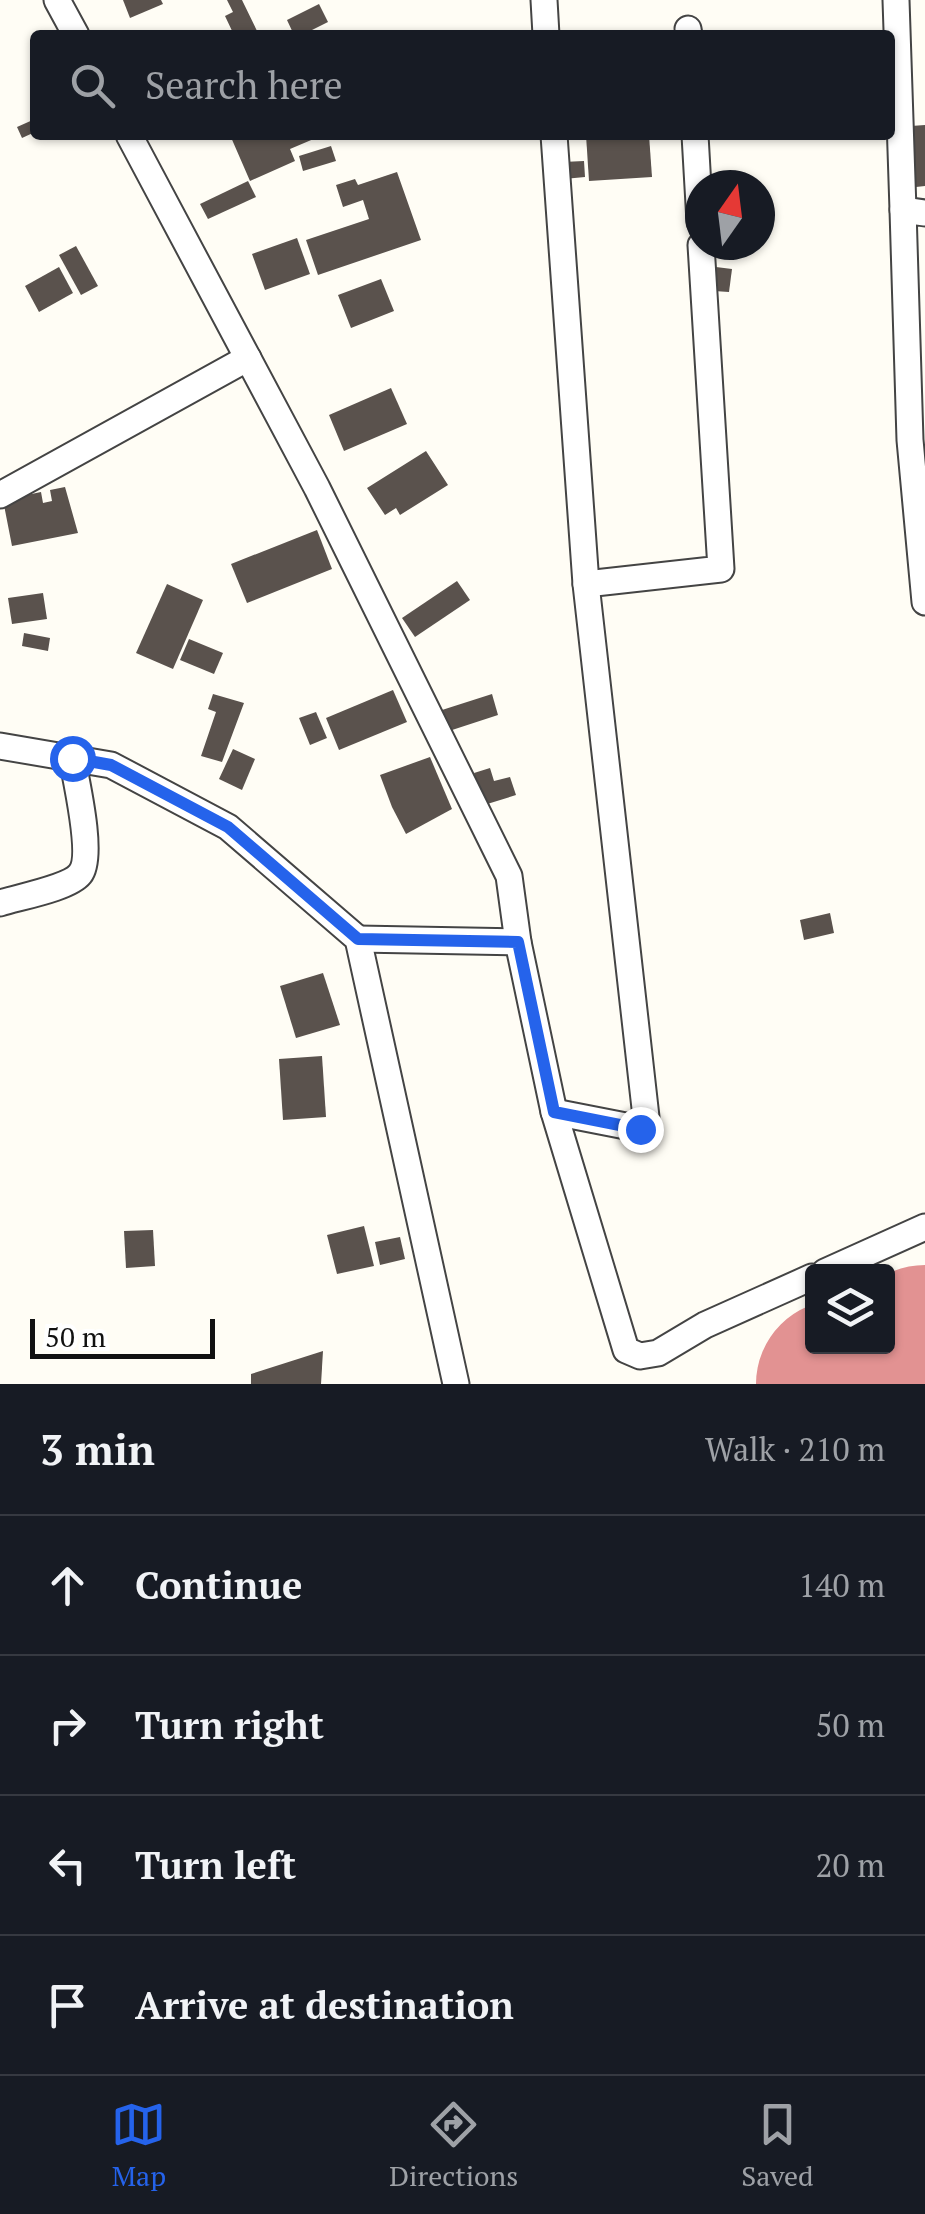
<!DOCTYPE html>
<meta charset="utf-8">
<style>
:root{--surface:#171b24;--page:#242831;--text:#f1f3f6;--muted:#9ea1a6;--line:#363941;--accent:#2563eb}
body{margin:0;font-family:"PT Serif",serif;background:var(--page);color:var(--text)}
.controls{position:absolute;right:30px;bottom:30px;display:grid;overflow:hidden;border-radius:10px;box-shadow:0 2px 8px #0004}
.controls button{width:90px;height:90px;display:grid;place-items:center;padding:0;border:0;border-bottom:2px solid var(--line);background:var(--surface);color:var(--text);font:50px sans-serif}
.compass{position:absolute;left:685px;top:170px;width:90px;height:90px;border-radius:50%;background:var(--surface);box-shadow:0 2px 8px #0004;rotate:14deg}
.scale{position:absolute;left:30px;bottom:25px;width:185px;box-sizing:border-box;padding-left:10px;border:5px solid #111;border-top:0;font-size:28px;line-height:35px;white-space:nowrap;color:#111;-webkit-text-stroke:8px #fff;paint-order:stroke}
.stop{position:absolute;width:30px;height:30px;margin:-22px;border:8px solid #2563eb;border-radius:50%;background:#fff}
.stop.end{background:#2563eb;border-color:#fff;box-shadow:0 2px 10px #0008}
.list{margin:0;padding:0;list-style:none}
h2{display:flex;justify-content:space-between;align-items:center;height:130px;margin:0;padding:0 40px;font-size:42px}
h2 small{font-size:32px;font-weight:400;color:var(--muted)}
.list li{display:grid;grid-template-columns:65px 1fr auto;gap:30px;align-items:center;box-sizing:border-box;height:140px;padding:0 40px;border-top:2px solid var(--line)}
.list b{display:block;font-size:38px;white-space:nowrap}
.list em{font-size:32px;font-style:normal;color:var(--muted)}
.icon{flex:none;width:55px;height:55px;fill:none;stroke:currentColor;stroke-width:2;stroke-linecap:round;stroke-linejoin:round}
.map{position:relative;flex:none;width:925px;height:1384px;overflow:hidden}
.search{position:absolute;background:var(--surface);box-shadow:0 2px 8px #0004;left:30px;right:30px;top:30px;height:110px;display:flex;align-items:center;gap:25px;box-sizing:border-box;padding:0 35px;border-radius:10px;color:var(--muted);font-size:38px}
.sheet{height:690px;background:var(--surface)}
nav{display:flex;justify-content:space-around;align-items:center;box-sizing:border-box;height:140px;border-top:2px solid var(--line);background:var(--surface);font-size:28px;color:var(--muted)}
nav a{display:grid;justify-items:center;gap:5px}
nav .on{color:var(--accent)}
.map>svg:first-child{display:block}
</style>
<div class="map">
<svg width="925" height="1384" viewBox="0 0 925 1384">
<rect width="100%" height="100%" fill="#fffdf5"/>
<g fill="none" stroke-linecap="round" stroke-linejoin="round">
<path stroke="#e29292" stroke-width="168" d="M840,1384L925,1349"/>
</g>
<g fill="#5a524d">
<path d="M123,0H161L163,4L130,18Z"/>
<path d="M227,0H242L259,35H234L225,16L233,12Z"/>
<path d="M319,4L328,22L302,35H294L287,20Z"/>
<path d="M35,119V132L22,138L17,127Z"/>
<path d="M925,125V186L916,187L911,126Z"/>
<path d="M230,135H323L290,149L295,161L250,181Z"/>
<path d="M586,135H649L652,177L589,181Z"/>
<path d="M331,146L336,161L303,171L299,156Z"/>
<path d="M584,161L585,177L564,179L563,162Z"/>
<path d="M397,172L421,240L318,275L306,240L369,219L363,200L343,207L336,185L355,179L358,185Z"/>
<path d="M248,181L256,197L208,219L200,204Z"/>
<path d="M297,238L310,274L265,290L252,254Z"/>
<path d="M76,246L98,286L81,295L59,255Z"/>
<path d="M59,267L73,293L39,312L25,286Z"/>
<path d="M716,267L732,269L729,292L714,291Z"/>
<path d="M381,279L394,311L351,328L338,295Z"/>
<path d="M391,388L407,424L344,451L329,415Z"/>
<path d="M426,451L448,485L400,515L396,508L385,515L367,488Z"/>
<path d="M65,487L78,533L12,546L3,500L41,492L43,503L52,501L50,490Z"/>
<path d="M317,530L332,569L247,603L231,564Z"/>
<path d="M457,581L470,600L415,637L402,618Z"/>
<path d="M167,584L203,600L173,669L136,653Z"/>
<path d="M43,593L47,619L12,624L8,598Z"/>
<path d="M24,633L50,638L48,651L22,646Z"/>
<path d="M189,639L223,653L214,674L180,660Z"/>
<path d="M393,690L407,722L339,750L326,718Z"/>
<path d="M213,694L244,703L222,762L201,756L216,712L208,709Z"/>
<path d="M492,694L498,715L449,731L442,710Z"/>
<path d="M316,712L327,738L310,745L299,718Z"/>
<path d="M233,749L255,759L242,790L219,779Z"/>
<path d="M430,757L452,809L406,834L392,807L380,775Z"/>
<path d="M490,768L494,781L510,777L516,795L484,805L474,773Z"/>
<path d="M830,913L834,933L804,940L800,920Z"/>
<path d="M323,973L340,1025L296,1038L280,986Z"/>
<path d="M322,1056L326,1117L283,1120L279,1059Z"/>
<path d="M364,1226L374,1266L337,1274L327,1235Z"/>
<path d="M153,1230L155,1266L126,1268L124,1231Z"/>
<path d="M400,1237L405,1259L380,1265L375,1242Z"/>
<path d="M323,1351L321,1384H251V1374Z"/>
</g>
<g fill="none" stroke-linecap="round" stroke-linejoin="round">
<g stroke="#444" stroke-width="29">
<g id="minor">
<path d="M57,0L76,35"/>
<path d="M544,0L546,35"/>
<path d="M896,0L903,210"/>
<path d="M688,29L689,35"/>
<path d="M129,135L317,488L509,876L518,942L554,1112L626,1350L640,1356L658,1353L705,1325L812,1277"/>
<path d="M554,135L586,584L646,1117L641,1129L554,1112"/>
<path d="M695,135L700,222"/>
<path d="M925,213L903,210L910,440L925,602"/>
<path d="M0,495L248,358"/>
<path d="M586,584L721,569L701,245"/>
<path d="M0,746L111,765L228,827L358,939L456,1384"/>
<path d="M0,903C19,897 69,888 80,874C94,857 76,780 72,758"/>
<path d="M358,939L518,942"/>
<path d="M825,1272L925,1227"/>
</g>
</g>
<use href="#minor" stroke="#fff" stroke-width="25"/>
</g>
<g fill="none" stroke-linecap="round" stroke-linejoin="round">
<path stroke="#2563eb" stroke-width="12" d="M72,758L111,765L228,827L358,939L518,942L554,1112L640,1129"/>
</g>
</svg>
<div class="controls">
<button><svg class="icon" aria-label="layers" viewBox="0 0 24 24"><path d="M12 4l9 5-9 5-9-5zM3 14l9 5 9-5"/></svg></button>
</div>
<svg class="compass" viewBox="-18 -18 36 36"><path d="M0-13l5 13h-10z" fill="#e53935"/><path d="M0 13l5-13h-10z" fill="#9ea1a6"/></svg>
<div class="scale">50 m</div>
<div class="stop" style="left:72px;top:758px"></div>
<div class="stop end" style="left:640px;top:1129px"></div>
<div class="search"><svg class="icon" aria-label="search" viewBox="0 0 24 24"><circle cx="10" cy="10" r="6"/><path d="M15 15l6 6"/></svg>Search here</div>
</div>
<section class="sheet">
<h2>3 min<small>Walk · 210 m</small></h2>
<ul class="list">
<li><svg class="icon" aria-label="ahead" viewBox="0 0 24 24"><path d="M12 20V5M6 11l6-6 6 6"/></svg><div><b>Continue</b></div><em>140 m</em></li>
<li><svg class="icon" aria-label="right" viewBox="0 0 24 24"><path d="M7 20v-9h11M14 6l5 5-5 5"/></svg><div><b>Turn right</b></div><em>50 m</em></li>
<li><svg class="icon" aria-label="left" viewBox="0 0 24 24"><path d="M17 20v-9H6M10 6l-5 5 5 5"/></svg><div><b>Turn left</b></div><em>20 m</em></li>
<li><svg class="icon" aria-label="arrive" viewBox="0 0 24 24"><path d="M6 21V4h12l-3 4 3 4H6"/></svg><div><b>Arrive at destination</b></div></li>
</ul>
</section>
<nav>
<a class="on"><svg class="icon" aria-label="map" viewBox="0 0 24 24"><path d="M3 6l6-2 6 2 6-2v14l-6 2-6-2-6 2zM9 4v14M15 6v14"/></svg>Map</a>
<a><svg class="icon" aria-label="directions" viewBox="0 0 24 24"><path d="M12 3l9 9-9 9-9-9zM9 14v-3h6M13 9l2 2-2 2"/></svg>Directions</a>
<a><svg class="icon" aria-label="saved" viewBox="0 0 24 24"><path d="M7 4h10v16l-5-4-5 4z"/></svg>Saved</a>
</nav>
